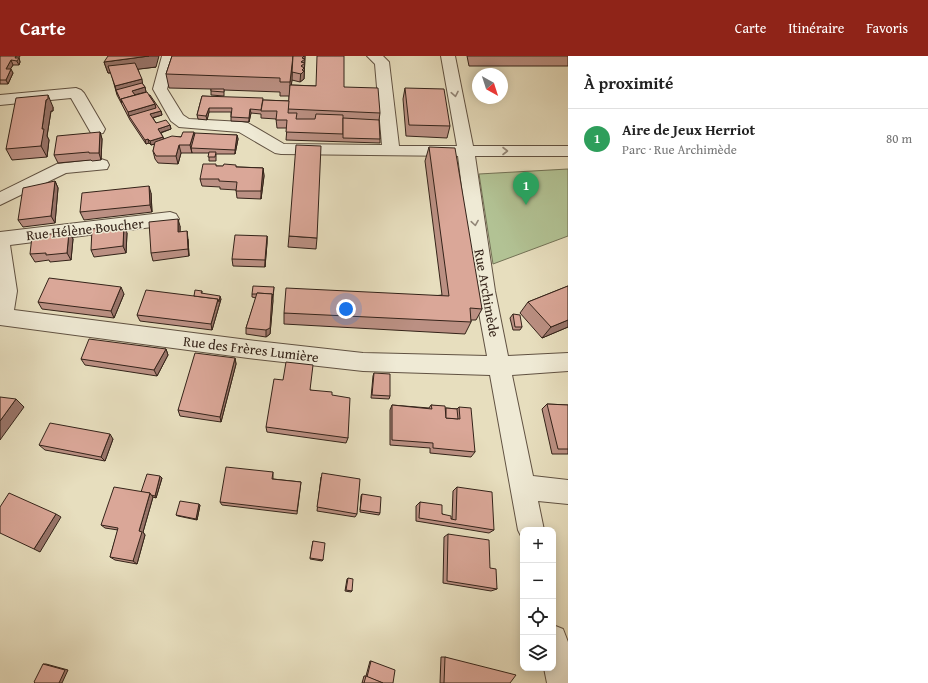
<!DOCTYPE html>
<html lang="fr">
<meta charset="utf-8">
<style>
:root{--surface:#fff;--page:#f6f6f6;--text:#222;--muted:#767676;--line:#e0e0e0;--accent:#8f2418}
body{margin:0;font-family:"Gentium Book Plus",serif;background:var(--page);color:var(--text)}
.controls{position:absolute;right:12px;bottom:12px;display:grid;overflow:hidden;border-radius:8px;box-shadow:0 2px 10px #0003}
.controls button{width:36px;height:36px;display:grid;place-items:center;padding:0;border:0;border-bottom:1px solid var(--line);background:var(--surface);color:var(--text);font:20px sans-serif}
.compass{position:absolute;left:472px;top:12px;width:36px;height:36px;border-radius:50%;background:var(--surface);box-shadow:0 2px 10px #0003;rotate:141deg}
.you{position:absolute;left:346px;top:253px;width:14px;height:14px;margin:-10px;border:3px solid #fff;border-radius:50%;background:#1a73e8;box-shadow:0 0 0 6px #1a73e833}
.badge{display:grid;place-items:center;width:26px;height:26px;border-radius:50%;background:var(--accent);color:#fff;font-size:13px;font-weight:700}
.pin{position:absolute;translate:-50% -33px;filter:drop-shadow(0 1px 2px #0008)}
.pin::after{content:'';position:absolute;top:21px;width:14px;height:12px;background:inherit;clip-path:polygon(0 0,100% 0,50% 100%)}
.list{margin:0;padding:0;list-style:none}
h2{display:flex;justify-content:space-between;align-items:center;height:52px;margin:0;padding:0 16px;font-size:17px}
h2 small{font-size:13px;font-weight:400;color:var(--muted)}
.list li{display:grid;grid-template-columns:26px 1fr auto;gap:12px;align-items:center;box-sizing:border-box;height:60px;padding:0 16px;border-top:1px solid var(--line)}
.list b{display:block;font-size:15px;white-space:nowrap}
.list p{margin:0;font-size:13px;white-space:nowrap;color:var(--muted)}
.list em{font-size:13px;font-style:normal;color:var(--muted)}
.icon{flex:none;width:22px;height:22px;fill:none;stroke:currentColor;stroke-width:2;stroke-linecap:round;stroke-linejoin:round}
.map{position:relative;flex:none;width:568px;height:627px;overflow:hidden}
header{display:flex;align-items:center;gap:24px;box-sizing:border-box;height:56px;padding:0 20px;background:var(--accent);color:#fff}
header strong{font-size:19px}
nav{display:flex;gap:22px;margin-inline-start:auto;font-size:14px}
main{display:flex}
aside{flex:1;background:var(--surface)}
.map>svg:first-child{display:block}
</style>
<header>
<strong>Carte</strong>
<nav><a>Carte</a><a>Itinéraire</a><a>Favoris</a></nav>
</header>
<main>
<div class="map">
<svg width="568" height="627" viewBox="0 0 568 627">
<rect width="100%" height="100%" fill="#e7debe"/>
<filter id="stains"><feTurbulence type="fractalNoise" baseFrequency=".005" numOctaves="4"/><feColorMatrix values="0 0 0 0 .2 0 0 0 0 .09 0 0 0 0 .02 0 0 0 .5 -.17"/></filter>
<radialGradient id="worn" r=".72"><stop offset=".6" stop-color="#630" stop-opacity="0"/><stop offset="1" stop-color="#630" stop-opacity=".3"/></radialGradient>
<path fill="#b2c294" stroke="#737256" d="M568,113V180L493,208L479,118Z"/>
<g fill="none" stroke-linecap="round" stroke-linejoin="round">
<g stroke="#615242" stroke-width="2">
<g id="minor">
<path d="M162,0H176L167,33L183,59L189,63L242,66L248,67L284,88L382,89L375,8L367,0H383L389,6L399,90H457L441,0H455L473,90H568V100H475L495,235L508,300L568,297V315L512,319L533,420L568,424V448L538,445L544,474H523V484L518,474L490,319L363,315L248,302L0,269V176L170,156L176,158L179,163L176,168L10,189L17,235L14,254L248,284L363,297L487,300L475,235L458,100L281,98L275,97L239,76L179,71L171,65L153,33Z"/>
<path d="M76,32L81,34L84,37L105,73L103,77L97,78L91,77L71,42L0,49V39Z"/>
<path d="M101,103L107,105L109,109L107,113L66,117L0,149V136L57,108Z"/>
<path d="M553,569L563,573L568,586V627H547L544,612H553Z"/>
</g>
</g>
<use href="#minor" fill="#efead5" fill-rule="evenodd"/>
</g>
<g fill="#bb9083" stroke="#342319">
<path d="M0,0L19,2L20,6L19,9H13L10,13L13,17L8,28H0Z"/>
<path d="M172,0H305L304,23L300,26L292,24L291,29L344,31L380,57L379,64L380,83V87L286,84L287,72H277L276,63L261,62V58L251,57L249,66L231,65V56H209L207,64L198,63L197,59L202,40L263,44L289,45V40H280V36L224,34V40L211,39V33L169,32L166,18Z"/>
<path d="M467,0H568V10H469Z"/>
<path d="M104,6L156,11L138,13L142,27L145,31L146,36L135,39L161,55L162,59L153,62L156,67L170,69L171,73L161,77L164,83L194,79H237L238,83L235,98H216V105H209V97H181L178,108L158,107L155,103L153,95L155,88L151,89L149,87L146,88L130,64L117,39L111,17H108Z"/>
<path d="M405,32L450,70L447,82L406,80L403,43Z"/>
<path d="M53,51V55H51L47,80L49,84L47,101L12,104L6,93Z"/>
<path d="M100,76L102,83L101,104L92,105L91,104L58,107L54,99Z"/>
<path d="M429,91L482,253L476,264H471V266L465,278L284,268V257L442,239L425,105Z"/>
<path d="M216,110L263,112L264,120L261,143L237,142L236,134L220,133V131L202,130L200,123Z"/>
<path d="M55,125L58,132L55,167L23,171L18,164Z"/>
<path d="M151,137L152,156L84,164L80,156Z"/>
<path d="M180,170V176L188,183L189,200L153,205L151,197Z"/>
<path d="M69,176L73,183L71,204L50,206L49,204L35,206L30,198Z"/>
<path d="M127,177L126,197L94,201L91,194Z"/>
<path d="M267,180V187L265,211L233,210L232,203Z"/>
<path d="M289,180L317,182L316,193L288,191Z"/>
<path d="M568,230V271L542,282L520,257L528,246Z"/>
<path d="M274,231L270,278L266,281L246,278V272L256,242L252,241V238Z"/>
<path d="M202,235V238L221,243L212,274L140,265L137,259L194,240Z"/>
<path d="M124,238L114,262L42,253L38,246Z"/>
<path d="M513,258L522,271L520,274H513L510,262Z"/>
<path d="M166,293L168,299L157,320L85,309L81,303Z"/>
<path d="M235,302L236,308L221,366L180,360L178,354Z"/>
<path d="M374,317L390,340L389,343L371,342L373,320Z"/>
<path d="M310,334L332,339L348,382L346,387L267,376L266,371Z"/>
<path d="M547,348L568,349V398H552L542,353Z"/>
<path d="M392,349L429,352L431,349L446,352L457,353L459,351L475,396L471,401L430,397V392L390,389V354Z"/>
<path d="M113,383L105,405L45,394L39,389Z"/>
<path d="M273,416V423L301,426L297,458L222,449L220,446Z"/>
<path d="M321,421L357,458L355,461L317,455Z"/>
<path d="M162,422L156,442L153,441L143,476L145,479L137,508L115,504L110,501L118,474L105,472L101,469L141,436Z"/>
<path d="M457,431L494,474L489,477L416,465V450L420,446L452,463L453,435Z"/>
<path d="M362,438L380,457L379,459L360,456L361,440Z"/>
<path d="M199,448L200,449L197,464L178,460L176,459Z"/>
<path d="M448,478L490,512L497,533L491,535L443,527L444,481Z"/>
<path d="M313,485L323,504L322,505L310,503Z"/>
<path d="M348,522L352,535L351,536L345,535L347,523Z"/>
<path d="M441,601H445L510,627H440Z"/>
<path d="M370,605H371L393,627H362L364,620H366Z"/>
</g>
<g fill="#99756a" stroke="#342319">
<path d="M16,0H20L19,2L20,6L19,9L15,2Z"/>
<path d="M149,0H159L156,11L108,17L104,6Z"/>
<path d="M293,0L292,24L290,40V26Z"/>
<path d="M302,0H305L304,23L300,26Z"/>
<path d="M11,4L13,9L8,17L6,13Z"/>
<path d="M11,13L13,17L8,28L6,24Z"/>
<path d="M142,23L143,31L117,38L115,30Z"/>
<path d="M145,31L146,36L134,39L132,35Z"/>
<path d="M48,39L53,51V55H51L47,80L49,84L47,101L41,90L42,73L46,44Z"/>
<path d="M155,48L157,56L129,60L128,56Z"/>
<path d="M209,52V56L207,64L206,60Z"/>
<path d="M250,53L251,57L249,66V62Z"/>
<path d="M161,55L162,59L151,62L150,58Z"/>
<path d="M170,69L171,73L159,77L158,73Z"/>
<path d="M100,76L102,83L101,104L99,97Z"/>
<path d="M194,76L195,84L191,92L192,97L190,89Z"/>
<path d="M237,79L238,83L235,98V94Z"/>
<path d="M163,81L164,85L151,89L150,85Z"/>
<path d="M148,83L149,87L146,88L145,84Z"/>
<path d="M179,89L181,97L178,108L176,100Z"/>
<path d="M263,112L264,120L261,143V135Z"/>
<path d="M55,125L58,132L55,167L51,160Z"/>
<path d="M149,130L151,137L152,156L150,149Z"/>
<path d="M178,163L180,170V184L178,176Z"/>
<path d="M124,169L127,177L126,197L123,190Z"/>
<path d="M187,175L188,183L189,200L188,193Z"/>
<path d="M69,176L73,183L71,204L67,197Z"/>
<path d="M267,180V187L265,211V204Z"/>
<path d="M121,231L124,238L114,262L111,255Z"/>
<path d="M272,238L273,245L270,278L266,281V274Z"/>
<path d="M220,240L221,243L212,274L211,268L218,243Z"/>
<path d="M568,264V271L542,282L551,271Z"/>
<path d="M166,293L168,299L157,320L154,314Z"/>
<path d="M235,302L236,308L221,366L220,361Z"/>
<path d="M16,343L24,351L0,384V365Z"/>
<path d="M110,378L113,383L105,405L101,401Z"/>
<path d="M160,420L162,422L156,442L155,440Z"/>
<path d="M150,437L153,441L143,476L145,479L137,508L133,505L139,475Z"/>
<path d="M199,448L200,449L197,464L196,463Z"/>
<path d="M56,458L61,461L40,496L34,493Z"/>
<path d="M43,608H46L68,614L62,627H59Z"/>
</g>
<g fill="#daa798" stroke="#342319">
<path d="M0,0H16L15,2H19L17,5L11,4L6,13H11L6,24H0Z"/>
<path d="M108,0H149L104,6Z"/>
<path d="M172,0H293L290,26H280V22L166,18Z"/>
<path d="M293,0H304L302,2L305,3L301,6L305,7L301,10L304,12L302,14L304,15L301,18L292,16Z"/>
<path d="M317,0H344V31L378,32L380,57L288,53L290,29L316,30Z"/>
<path d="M135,7L142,23L115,30L108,10Z"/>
<path d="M142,27L145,31L132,35L135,39L121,43L122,47L116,34Z"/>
<path d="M405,32L444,33L450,70L409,69Z"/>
<path d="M211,33H224V36L211,35Z"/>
<path d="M147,36L155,48L128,56L121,43Z"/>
<path d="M48,39V43L46,44L42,73H44L41,90L6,93L16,42Z"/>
<path d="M149,39H150L161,55L150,58L156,67L166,64L170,69L158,73L163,81L150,85L148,83L145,84L129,60L156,52L155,48Z"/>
<path d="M202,40L263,42L261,54L250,53L249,62L231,61L232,52H209L206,60L197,59Z"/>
<path d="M263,44L289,45L288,57H297L296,63H315L316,58L343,59V78L286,76L287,64H276L277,55H261Z"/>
<path d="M343,62L379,64L380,83L343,82Z"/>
<path d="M100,76L99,97H89V96L54,99L57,80Z"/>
<path d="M183,76H194L190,89H179L176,100H156L153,95L155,86L172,80L181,81Z"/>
<path d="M195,77L237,79L235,94L191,92Z"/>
<path d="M296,89L321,90L317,182L289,180Z"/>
<path d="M429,91L455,92L482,253L470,252L471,266L284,257L286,232L449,240Z"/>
<path d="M209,96H216L215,101H208Z"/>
<path d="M203,108H216V110H223L224,108L236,109V111L263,112L261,135H236L237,126L219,125V123H200Z"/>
<path d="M55,125L51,160L18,164L23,132Z"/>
<path d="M149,130L150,149L80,156L82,137Z"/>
<path d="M178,163V176L187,175L188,193L151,197L149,166Z"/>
<path d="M124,169L123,190L91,194L92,173Z"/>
<path d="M69,176L67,197L46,199V197L30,198L32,180Z"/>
<path d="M235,179L267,180L265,204L232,203Z"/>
<path d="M49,222L121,231L111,255L38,246Z"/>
<path d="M253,230L274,231L273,239L272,238L257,237V238H252Z"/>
<path d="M568,230V264L551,271L528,246Z"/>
<path d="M146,234L218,243L211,268L137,259Z"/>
<path d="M195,234L202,235L201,237L220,240L219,246L218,243L194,240Z"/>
<path d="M257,237L272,238L270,272L266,274L246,272Z"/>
<path d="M513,258L520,259L522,271H515Z"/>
<path d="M89,283L166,293L154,314L81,303Z"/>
<path d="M195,297L235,302L220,361L178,354Z"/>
<path d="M286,306L313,309L310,334L332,336V339L350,342L348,382L266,371L274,323L283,324Z"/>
<path d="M374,317L390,318V340L372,339Z"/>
<path d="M0,341L16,343L0,365Z"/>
<path d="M547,348L568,349V393H558Z"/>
<path d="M392,349L432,353L431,349L445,350L446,362L460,363L459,351L471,352L475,396L433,392V387L392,384Z"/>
<path d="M446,352L457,353L458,363L446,362Z"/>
<path d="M50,367L110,378L101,401L39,389Z"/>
<path d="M226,411L273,416L272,423L301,426L297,455L220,446Z"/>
<path d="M322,417L360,423L357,458L317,451Z"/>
<path d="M147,418L160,420L155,440L151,439L150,437L141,436Z"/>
<path d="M114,431L150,437L139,475L142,476L133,505L110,501L118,472L101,469Z"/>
<path d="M457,431L492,436L494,474L419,462L420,446L442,449V458L451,460V463L456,464Z"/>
<path d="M9,437L56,458L34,493L0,477V451Z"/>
<path d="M362,438L381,441L380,457L360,454Z"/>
<path d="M180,445L199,448L196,463L176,459Z"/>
<path d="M448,478L489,484L490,512L496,513L497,533L447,525Z"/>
<path d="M313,485L325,487L323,504L310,502Z"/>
<path d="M348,522L353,523L352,535L346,534Z"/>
<path d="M445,601L516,619L510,627H444Z"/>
<path d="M371,605L395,614L393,627H383L367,621Z"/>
<path d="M43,608L65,614L59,627H35L34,626Z"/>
<path d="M366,620L383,627H364Z"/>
</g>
<defs><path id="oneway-chevron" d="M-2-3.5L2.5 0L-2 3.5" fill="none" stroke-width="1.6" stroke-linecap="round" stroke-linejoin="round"/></defs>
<g stroke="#928677">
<use href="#oneway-chevron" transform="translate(455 38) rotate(79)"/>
<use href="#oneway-chevron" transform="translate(505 95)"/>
<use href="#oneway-chevron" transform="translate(475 167) rotate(81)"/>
</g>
<g text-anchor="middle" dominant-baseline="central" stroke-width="3" stroke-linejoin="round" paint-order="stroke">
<g font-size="14" fill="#342319" stroke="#efead5">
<text transform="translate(85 173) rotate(-6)">Rue Hélène Boucher</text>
<text transform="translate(487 237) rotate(80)">Rue Archimède</text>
<text transform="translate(251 293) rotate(7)">Rue des Frères Lumière</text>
</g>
</g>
<rect width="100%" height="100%" filter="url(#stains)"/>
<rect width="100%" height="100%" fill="url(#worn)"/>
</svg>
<div class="controls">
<button>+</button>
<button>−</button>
<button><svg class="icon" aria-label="locate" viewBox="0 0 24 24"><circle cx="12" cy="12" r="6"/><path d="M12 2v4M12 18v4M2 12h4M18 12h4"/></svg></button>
<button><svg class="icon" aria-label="layers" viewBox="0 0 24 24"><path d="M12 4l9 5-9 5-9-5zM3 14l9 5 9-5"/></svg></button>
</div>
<svg class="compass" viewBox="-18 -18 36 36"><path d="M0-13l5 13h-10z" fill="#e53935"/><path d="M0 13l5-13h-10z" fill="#767676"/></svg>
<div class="you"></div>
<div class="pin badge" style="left:526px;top:149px;background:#2e9e5b">1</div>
</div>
<aside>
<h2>À proximité<small></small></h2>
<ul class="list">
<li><span class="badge" style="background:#2e9e5b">1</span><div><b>Aire de Jeux Herriot</b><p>Parc · Rue Archimède</p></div><em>80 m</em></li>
</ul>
</aside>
</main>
